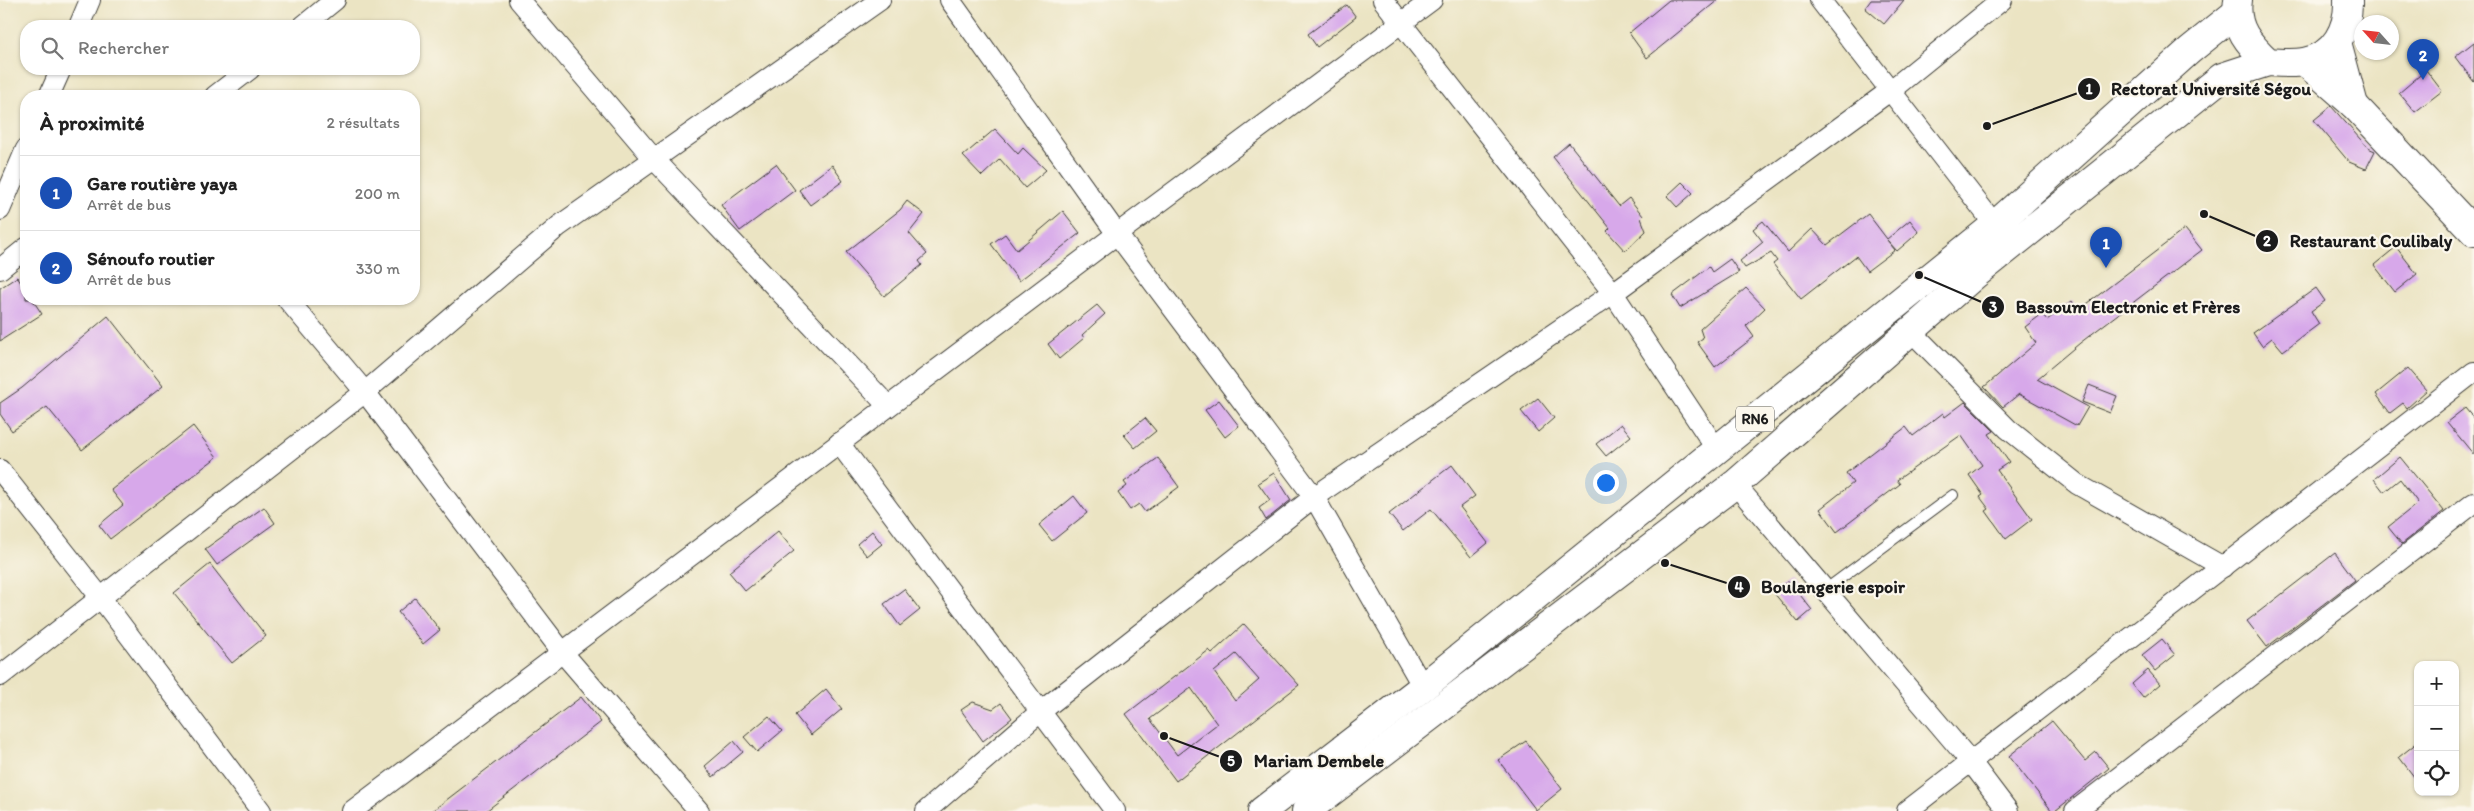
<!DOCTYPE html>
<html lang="fr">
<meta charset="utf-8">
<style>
:root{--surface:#fff;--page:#f2f2f2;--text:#222;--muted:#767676;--line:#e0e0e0;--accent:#0f766e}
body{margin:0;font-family:Itim,sans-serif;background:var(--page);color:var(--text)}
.controls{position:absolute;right:15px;bottom:15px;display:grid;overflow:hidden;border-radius:10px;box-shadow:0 1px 4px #0004}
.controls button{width:45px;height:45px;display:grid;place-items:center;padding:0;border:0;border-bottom:1px solid var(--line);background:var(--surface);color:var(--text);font:25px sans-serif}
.compass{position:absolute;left:2354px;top:15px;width:45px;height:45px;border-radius:50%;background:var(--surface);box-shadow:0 1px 4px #0004;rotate:297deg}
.you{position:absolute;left:1605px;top:482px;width:18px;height:18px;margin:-12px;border:4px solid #fff;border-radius:50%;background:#1a73e8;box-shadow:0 0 0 8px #1a73e833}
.badge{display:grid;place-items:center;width:32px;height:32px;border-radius:50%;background:var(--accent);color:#fff;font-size:16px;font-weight:700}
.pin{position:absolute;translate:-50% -41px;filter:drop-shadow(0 1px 2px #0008)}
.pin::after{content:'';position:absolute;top:26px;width:18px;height:15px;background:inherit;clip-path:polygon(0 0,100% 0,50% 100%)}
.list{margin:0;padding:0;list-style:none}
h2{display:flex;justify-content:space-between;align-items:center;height:65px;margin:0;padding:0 20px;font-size:21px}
h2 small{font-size:16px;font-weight:400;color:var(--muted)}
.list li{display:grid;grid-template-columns:32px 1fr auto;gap:15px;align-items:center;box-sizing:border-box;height:75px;padding:0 20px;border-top:1px solid var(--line)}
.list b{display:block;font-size:19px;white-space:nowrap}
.list p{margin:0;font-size:16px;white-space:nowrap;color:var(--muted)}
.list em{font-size:16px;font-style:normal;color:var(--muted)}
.icon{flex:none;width:28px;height:28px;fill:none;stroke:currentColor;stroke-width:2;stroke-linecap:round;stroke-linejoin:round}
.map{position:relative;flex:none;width:2474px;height:811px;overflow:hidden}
.search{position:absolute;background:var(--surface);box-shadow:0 1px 4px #0004;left:20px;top:20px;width:400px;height:55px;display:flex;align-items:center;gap:12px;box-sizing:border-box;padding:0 18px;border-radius:20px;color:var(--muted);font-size:19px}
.panel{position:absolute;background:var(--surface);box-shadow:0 1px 4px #0004;left:20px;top:90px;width:400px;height:215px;border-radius:20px}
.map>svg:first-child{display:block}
</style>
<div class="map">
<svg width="2474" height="811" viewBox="0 0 2474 811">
<rect width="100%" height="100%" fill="#fbf7ec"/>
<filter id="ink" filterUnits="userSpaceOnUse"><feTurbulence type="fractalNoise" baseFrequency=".02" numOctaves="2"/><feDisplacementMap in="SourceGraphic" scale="10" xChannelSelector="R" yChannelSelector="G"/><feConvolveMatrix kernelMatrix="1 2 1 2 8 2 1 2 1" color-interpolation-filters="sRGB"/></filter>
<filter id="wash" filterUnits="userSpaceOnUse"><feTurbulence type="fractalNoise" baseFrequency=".0096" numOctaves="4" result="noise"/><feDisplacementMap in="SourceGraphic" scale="20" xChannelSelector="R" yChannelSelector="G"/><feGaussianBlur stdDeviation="1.12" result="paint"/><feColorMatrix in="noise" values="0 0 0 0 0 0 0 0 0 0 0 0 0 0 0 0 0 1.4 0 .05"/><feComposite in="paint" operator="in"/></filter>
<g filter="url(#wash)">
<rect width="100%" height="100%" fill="#ebe4c3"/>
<g id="blocks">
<g fill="#d7a8ea" fill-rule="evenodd">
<path d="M1669,0H1718L1647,58L1629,33Z"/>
<path d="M1871,0H1904L1884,24L1865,8Z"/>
<path d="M1347,5L1356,17L1317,47L1308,34Z"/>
<path d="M2474,42V82L2455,57Z"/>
<path d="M2426,70L2442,91L2415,112L2399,93Z"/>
<path d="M2331,106L2368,148L2375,151L2366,169L2349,162L2314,120Z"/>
<path d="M995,129L1018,154L1023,148L1046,170L1025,188L1000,159L982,176L963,156Z"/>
<path d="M1569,143L1619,206L1629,198L1643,216L1641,218L1646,231L1625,251L1607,231L1610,228L1553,157Z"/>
<path d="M776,164L795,190L740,231L721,205Z"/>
<path d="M832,165L843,181L810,205L799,190Z"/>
<path d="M1682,182L1693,193L1677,207L1667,196Z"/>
<path d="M907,201L924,214L909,233L927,254L919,261L922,265L884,296L846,252L900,210Z"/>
<path d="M1063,211L1080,233L1019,281L991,244L1005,234L1017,250Z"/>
<path d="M1868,214L1887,239L1910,220L1919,232L1897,251L1887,240L1895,250L1867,271L1856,256L1801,299L1773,264L1777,261L1771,253L1745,268L1740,261L1763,242L1753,229L1763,221L1788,252L1812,229L1827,245Z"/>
<path d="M2185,229L2202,250L2080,343L2037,379L2088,407L2077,426L2019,394L2003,407L1984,387L2036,343L2025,327L2042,314L2047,320L2072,301L2079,310Z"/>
<path d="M2396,247L2417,274L2395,292L2374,265Z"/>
<path d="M1730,259L1739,272L1680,308L1672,295L1709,267L1712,272Z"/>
<path d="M17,277L26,290V299H32L42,314L0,341V288Z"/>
<path d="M1746,288L1765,308L1746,326L1754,337L1715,367L1697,342L1703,338L1700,329Z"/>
<path d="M2316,288L2325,301L2311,311L2319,324L2283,351L2272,338L2262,346L2253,333Z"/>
<path d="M1097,305L1105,314L1082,335L1084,338L1059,359L1048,344Z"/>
<path d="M108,316L163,386L82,450L47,407L12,431L0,414V403L22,388Z"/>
<path d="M2408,368L2427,390L2407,408L2403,403L2390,413L2376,394Z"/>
<path d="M2089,385L2117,396L2110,413L2082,402Z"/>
<path d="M1538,398L1554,418L1538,432L1521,411Z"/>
<path d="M1219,400L1239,426L1225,437L1205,410Z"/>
<path d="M1965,402L1994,431L1989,434L2009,462L1997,470L2032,519L2006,539L1986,511L1989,509L1980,497L1983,495L1969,475L1982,465L1961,435L1897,480L1900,484L1837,532L1820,509L1853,483L1846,473L1906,427L1913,436L1943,413L1945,417Z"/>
<path d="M2465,408L2474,419V455L2447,422Z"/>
<path d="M1145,418L1156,431L1135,448L1124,435Z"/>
<path d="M1621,424L1631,436L1606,456L1596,444Z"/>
<path d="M193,426L217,457L110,539L99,525L123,505L111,490Z"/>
<path d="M2400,457L2444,511L2402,544L2388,527L2418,503L2400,479L2384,492L2374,479Z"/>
<path d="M1158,458L1179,487L1145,512L1139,504L1130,510L1118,493L1127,486L1124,482Z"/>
<path d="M1452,465L1475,496L1460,507L1488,543L1471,557L1431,509L1403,531L1389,514Z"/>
<path d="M1274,473L1291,500L1266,520L1259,508L1270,500L1258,483Z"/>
<path d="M1074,496L1087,513L1052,541L1039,525Z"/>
<path d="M264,507L275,523L217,565L205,549Z"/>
<path d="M778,531L794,551L745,591L729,572Z"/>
<path d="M872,531L882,544L867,556L857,544Z"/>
<path d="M2335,553L2355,580L2267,647L2247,621Z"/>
<path d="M210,564L266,636L232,663L174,593Z"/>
<path d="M1789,581L1812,610L1798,622L1773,592Z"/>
<path d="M904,589L920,610L900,626L884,604Z"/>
<path d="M415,598L440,630L423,644L398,612Z"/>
<path d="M1244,624L1299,685L1176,781L1126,714L1209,650L1212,653ZM1236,654L1259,680L1235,701L1214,672ZM1191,688L1217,724L1177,755L1150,719Z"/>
<path d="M2162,639L2175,655L2155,671L2142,655Z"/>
<path d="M2148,670L2160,684L2143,698L2132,684Z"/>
<path d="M826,689L842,709L811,735L795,715Z"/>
<path d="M581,697L601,722L486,811H432Z"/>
<path d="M973,702L993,709L1001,703L1012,718L983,741L961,710Z"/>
<path d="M769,716L782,731L757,752L744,737Z"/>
<path d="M2052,721L2085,761L2096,752L2109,768L2055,811H2052L2009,756Z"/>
<path d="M734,741L743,752L713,777L705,766Z"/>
<path d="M1526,741L1562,789L1536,810L1498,760Z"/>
<path d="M2418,742V782L2399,757Z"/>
</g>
</g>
</g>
<g filter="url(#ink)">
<use href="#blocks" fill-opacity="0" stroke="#3b3a35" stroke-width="1"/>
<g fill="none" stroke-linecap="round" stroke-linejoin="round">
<g stroke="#3b3a35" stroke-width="12">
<path id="lane" d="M1825,590L1953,495"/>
</g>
<g stroke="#3b3a35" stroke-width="22">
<g id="street">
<path d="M519,0L654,159L888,406"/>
<path d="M950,0L1117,234L1314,497L1423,687"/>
<path d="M1383,0L1613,293L1717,450"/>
<path d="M1820,0L1995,225"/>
<path d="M79,26L90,0"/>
<path d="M303,26L335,0"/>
<path d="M49,96L61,69"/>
<path d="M215,96L250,69"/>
<path d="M0,210L26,149"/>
<path d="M0,269L26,248"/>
<path d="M287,299L365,392L563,653L699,811"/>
<path d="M1911,331L2008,429L2077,484L2223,567"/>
<path d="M839,443L1115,811"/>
<path d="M0,470L101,598L261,811"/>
<path d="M1735,484L1971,762L2008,811"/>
<path d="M0,676L365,392L559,226L880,0"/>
<path d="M352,811L1117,234L1432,0"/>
<path d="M926,811L1040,712L1314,497L1613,293L1891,90L2002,0"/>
<path d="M1907,811L2474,372"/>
<path d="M2075,811L2474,503"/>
</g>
</g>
<g stroke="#3b3a35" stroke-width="30">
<g id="secondary">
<path d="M2337,42L2354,105"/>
<path d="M2305,62L2354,105L2474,232"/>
</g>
</g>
<g stroke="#3b3a35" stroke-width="30">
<g id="highway">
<path d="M2238,0C2234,28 2249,44 2268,62C2280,63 2293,64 2304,62C2335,57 2349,28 2348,0"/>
<path d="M1262,811L1423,687L1995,225L2190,50L2237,12"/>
<path d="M1306,811L1735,484L1976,274L2222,77L2268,62"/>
</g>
</g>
<use href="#lane" stroke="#fff" stroke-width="10"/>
<use href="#street" stroke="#fff" stroke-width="20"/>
<use href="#secondary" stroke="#fff" stroke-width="28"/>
<use href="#highway" stroke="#fff" stroke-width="28"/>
</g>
</g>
<g text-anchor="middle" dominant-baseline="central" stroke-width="4.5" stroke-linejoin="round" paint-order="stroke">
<rect fill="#fbf7ec" stroke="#5f5e5a" stroke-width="1" x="1736" y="406.5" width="38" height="25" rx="4"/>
<g font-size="15" font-weight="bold" fill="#1c1c1c">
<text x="1755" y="419">RN6</text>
</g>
</g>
<path fill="none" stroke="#1c1c1c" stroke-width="2" d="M1987 126L2089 89M2204 214L2267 241M1919 275L1993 307M1665 563L1739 587M1164 736L1231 761"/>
<g fill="#1c1c1c" stroke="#fbf7ec" stroke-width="2">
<circle cx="1987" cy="126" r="5"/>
<circle cx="2204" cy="214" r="5"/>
<circle cx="1919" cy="275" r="5"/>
<circle cx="1665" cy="563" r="5"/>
<circle cx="1164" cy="736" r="5"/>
<circle cx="2089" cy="89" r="12"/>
<circle cx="2267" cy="241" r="12"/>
<circle cx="1993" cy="307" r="12"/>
<circle cx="1739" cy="587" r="12"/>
<circle cx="1231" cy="761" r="12"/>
</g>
<g font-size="15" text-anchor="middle" font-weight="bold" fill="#fff">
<text x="2089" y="94">1</text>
<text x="2267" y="246">2</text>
<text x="1993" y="312">3</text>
<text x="1739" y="592">4</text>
<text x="1231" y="766">5</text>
</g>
<g font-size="18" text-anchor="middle" font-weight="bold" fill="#1c1c1c" stroke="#fbf7ec" stroke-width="4.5" stroke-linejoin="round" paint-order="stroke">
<text x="2211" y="95">Rectorat Université Ségou</text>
<text x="2371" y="247">Restaurant Coulibaly</text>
<text x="2128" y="313">Bassoum Electronic et Frères</text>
<text x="1833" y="593">Boulangerie espoir</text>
<text x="1319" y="767">Mariam Dembele</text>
</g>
</svg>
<div class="controls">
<button>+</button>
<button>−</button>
<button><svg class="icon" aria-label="locate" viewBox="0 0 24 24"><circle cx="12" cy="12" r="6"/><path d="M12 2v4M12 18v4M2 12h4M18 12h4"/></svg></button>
</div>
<svg class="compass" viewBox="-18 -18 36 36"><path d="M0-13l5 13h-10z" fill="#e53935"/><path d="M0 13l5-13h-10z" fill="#767676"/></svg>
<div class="you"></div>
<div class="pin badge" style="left:2106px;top:268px;background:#1a4fb4">1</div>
<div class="pin badge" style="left:2423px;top:80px;background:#1a4fb4">2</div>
<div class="search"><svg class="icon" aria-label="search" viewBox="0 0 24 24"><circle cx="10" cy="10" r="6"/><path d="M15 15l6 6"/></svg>Rechercher</div>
<section class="panel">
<h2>À proximité<small>2 résultats</small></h2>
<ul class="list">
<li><span class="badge" style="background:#1a4fb4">1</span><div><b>Gare routière yaya</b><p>Arrêt de bus</p></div><em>200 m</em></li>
<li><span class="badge" style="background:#1a4fb4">2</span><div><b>Sénoufo routier</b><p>Arrêt de bus</p></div><em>330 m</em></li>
</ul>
</section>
</div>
